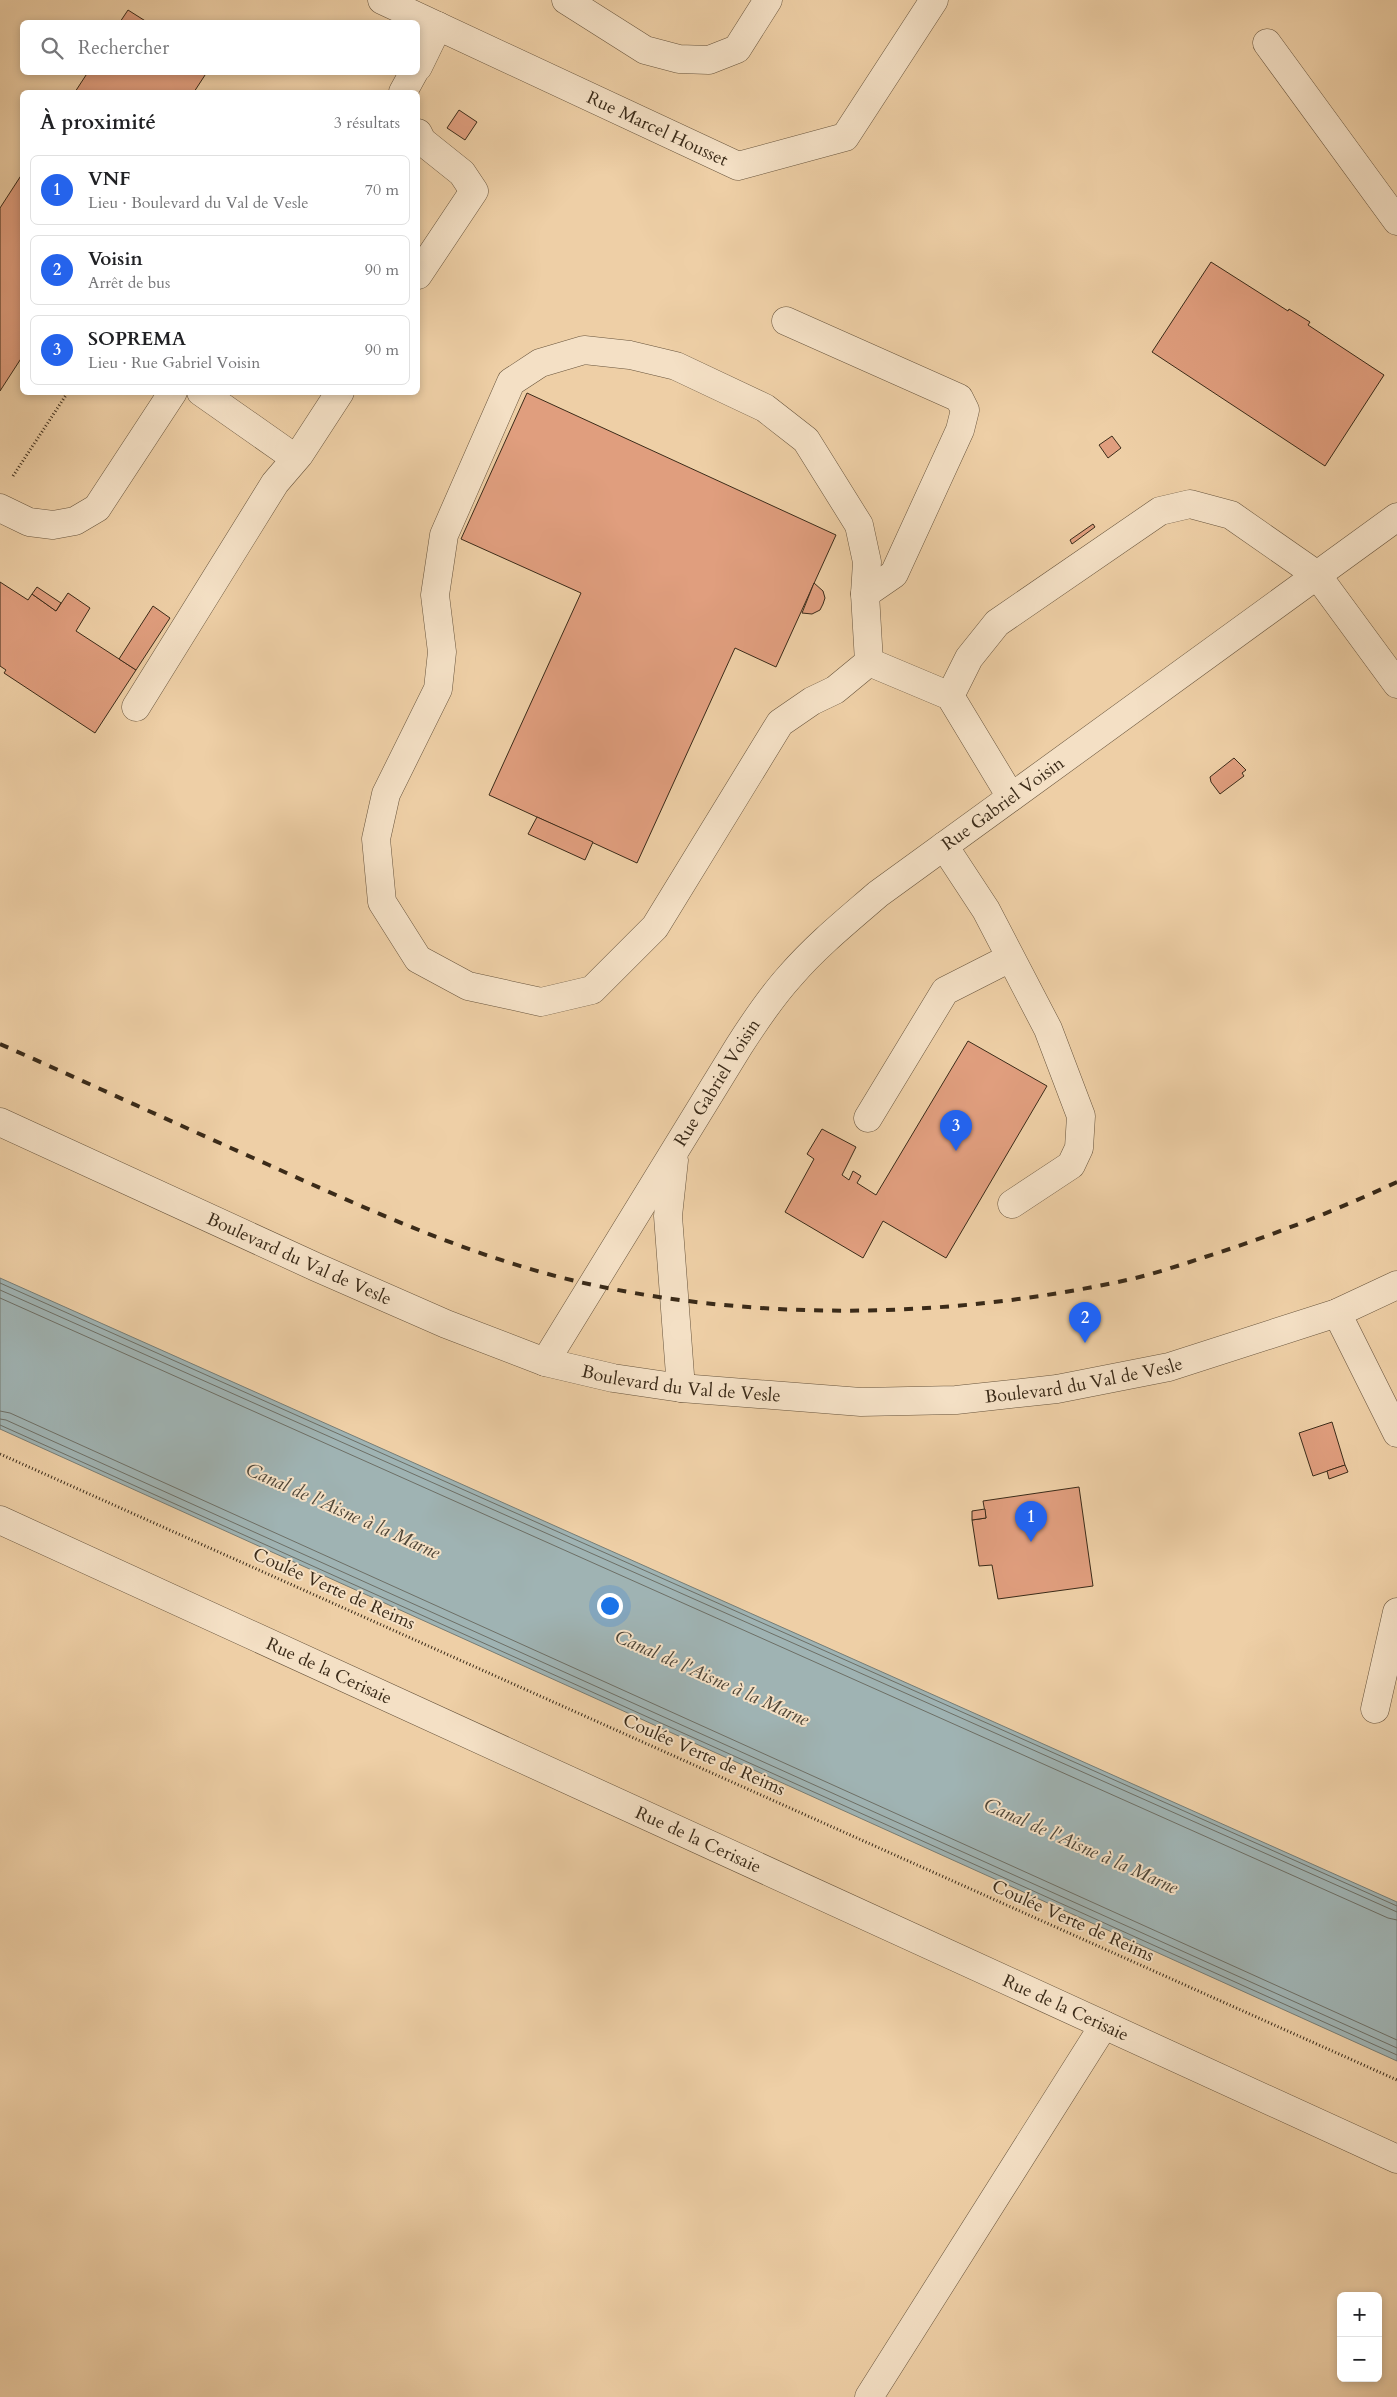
<!DOCTYPE html>
<html lang="fr">
<meta charset="utf-8">
<style>
:root{--surface:#fff;--page:#f2f2f2;--text:#202124;--muted:#757577;--line:#e0e0e0;--accent:#2563eb}
body{margin:0;font-family:Cardo,serif;background:var(--page);color:var(--text)}
.controls{position:absolute;right:15px;bottom:15px;display:grid;overflow:hidden;border-radius:8px;box-shadow:0 2px 8px #0003}
.controls button{width:45px;height:45px;display:grid;place-items:center;padding:0;border:0;border-bottom:1px solid var(--line);background:var(--surface);color:var(--text);font:25px sans-serif}
.you{position:absolute;left:609px;top:1605px;width:18px;height:18px;margin:-12px;border:4px solid #fff;border-radius:50%;background:#1a73e8;box-shadow:0 0 0 8px #1a73e833}
.badge{display:grid;place-items:center;width:32px;height:32px;border-radius:50%;background:var(--accent);color:#fff;font-size:16px;font-weight:700}
.pin{position:absolute;translate:-50% -41px;filter:drop-shadow(0 1px 2px #0008)}
.pin::after{content:'';position:absolute;top:26px;width:18px;height:15px;background:inherit;clip-path:polygon(0 0,100% 0,50% 100%)}
.list{margin:0;padding:0;list-style:none}
h2{display:flex;justify-content:space-between;align-items:center;height:65px;margin:0;padding:0 20px;font-size:21px}
h2 small{font-size:16px;font-weight:400;color:var(--muted)}
.list li{display:grid;grid-template-columns:32px 1fr auto;gap:15px;align-items:center;box-sizing:border-box;height:70px;margin:0 10px 10px;padding:0 10px;border:1px solid var(--line);border-radius:8px}
.list b{display:block;font-size:19px;white-space:nowrap}
.list p{margin:0;font-size:16px;white-space:nowrap;color:var(--muted)}
.list em{font-size:16px;font-style:normal;color:var(--muted)}
.icon{flex:none;width:28px;height:28px;fill:none;stroke:currentColor;stroke-width:2;stroke-linecap:round;stroke-linejoin:round}
.map{position:relative;flex:none;width:1397px;height:2397px;overflow:hidden}
.search{position:absolute;background:var(--surface);box-shadow:0 2px 8px #0003;left:20px;top:20px;width:400px;height:55px;display:flex;align-items:center;gap:12px;box-sizing:border-box;padding:0 18px;border-radius:8px;color:var(--muted);font-size:19px}
.panel{position:absolute;background:var(--surface);box-shadow:0 2px 8px #0003;left:20px;top:90px;width:400px;height:305px;border-radius:8px}
.map>svg:first-child{display:block}
</style>
<div class="map">
<svg width="1397" height="2397" viewBox="0 0 1397 2397">
<rect width="100%" height="100%" fill="#eecfa6"/>
<filter id="stains"><feTurbulence type="fractalNoise" baseFrequency=".004" numOctaves="4"/><feColorMatrix values="0 0 0 0 .2 0 0 0 0 .09 0 0 0 0 .02 0 0 0 .5 -.17"/></filter>
<radialGradient id="worn" r=".72"><stop offset=".6" stop-color="#630" stop-opacity="0"/><stop offset="1" stop-color="#630" stop-opacity=".3"/></radialGradient>
<path fill="#9fb3b3" stroke="#777d75" d="M0,1278L1397,1902V2061L0,1429Z"/>
<g fill="none" stroke-linecap="round" stroke-linejoin="round">
<g stroke="#6d6f66" stroke-width="1">
<path d="M0,1283L1397,1906"/>
<path d="M0,1290L1397,1912"/>
<path d="M0,1298L1388,1918L1397,1920"/>
<path d="M0,1411L10,1413L1397,2040"/>
<path d="M0,1419L6,1420L1397,2048"/>
<path d="M0,1425L1397,2055"/>
</g>
</g>
<g fill="#e09e7e" stroke="#3b2b19">
<path d="M128,10L147,22H120Z"/>
<path d="M88,72H207L194,92H75Z"/>
<path d="M459,110L477,122L465,140L447,128Z"/>
<path d="M22,174V357L0,391V208Z"/>
<path d="M1211,262L1288,311L1289,309L1310,322L1308,325L1384,375L1325,466L1152,352Z"/>
<path d="M527,393L836,535L776,667L735,648L637,863L489,795L581,593L461,539Z"/>
<path d="M1112,436L1121,448L1108,458L1099,445Z"/>
<path d="M1093,524L1095,527L1072,544L1070,540Z"/>
<path d="M0,582L28,600L32,594L56,611L68,593L90,608L76,631L136,670L95,733L4,673L6,670L0,666Z"/>
<path d="M814,583L823,591L825,598L823,604L820,610L812,614L802,613Z"/>
<path d="M37,587L61,603L56,611L32,594Z"/>
<path d="M153,606L170,618L136,670L119,659Z"/>
<path d="M1234,758L1246,770L1242,773L1244,776L1220,794L1211,782L1210,777Z"/>
<path d="M537,817L593,842L585,860L528,834Z"/>
<path d="M968,1041L1047,1086L946,1258L883,1221L863,1258L785,1212L814,1159L807,1154L822,1129L856,1147L842,1175L849,1180L853,1171L861,1176L857,1183L876,1195Z"/>
<path d="M1332,1422L1345,1465L1313,1476L1299,1433Z"/>
<path d="M1345,1465L1348,1472L1329,1479L1327,1471Z"/>
<path d="M1079,1487L1093,1586L998,1599L992,1565L979,1566L972,1520L986,1518L983,1501Z"/>
<path d="M985,1509L986,1518L972,1520V1511Z"/>
</g>
<g fill="none" stroke-linecap="round" stroke-linejoin="round">
<g stroke="#68543c" stroke-width="29">
<g id="minor">
<path id="s1" d="M382,0L738,166L845,137L934,0"/>
<path d="M566,0L645,50L679,59L709,60L737,49L768,0"/>
<path d="M1267,43L1397,221"/>
<path d="M418,67L438,26"/>
<path d="M403,92L414,72"/>
<path d="M418,133L422,141L462,173L474,191L418,275"/>
<path d="M786,321L959,398L965,410L960,430L894,574L865,594"/>
<path d="M201,392L295,458"/>
<path d="M0,508L29,522L53,525L75,521L97,508L173,392"/>
<path d="M869,662L865,594L867,562L859,525L806,440L765,408L676,366L630,355L584,350L540,363L511,382L444,535L435,595L442,652L438,689L386,794L376,839L382,902L418,959L468,986L541,1002L592,990L655,927L780,723L812,701L835,690L869,662L950,696L1011,797"/>
<path d="M950,696L969,658L997,623L1160,511L1190,504L1231,515L1317,575L1397,684"/>
<path d="M136,707L275,483L299,455L340,392"/>
<path d="M944,846L986,910L1048,1029L1081,1116L1079,1148L1071,1165L1012,1204"/>
<path d="M868,1118L945,991L1010,958"/>
<path id="s2" d="M0,1122L316,1267L446,1324L545,1362L613,1378L681,1388L861,1402L956,1400L1057,1389L1169,1367L1337,1313L1397,1285"/>
<path d="M674,1160L668,1216L681,1388"/>
<path d="M1337,1313L1397,1433"/>
<path id="s3" d="M545,1362L739,1046C755,1021 771,997 791,975C817,945 848,920 878,894L1397,517"/>
<path id="s4" d="M0,1520L1397,2159"/>
<path d="M1375,1709L1397,1612"/>
<path d="M869,2397L1104,2025"/>
</g>
</g>
<g stroke="#3b2b19" stroke-width="3" stroke-dasharray="1 2.5" stroke-linecap="butt">
<path d="M13,476L68,392"/>
<path d="M0,1454L1397,2080"/>
</g>
<use href="#minor" stroke="#f4e0c5" stroke-width="28"/>
<path stroke="#3b2b19" stroke-width="4" stroke-dasharray="9 9" stroke-linecap="butt" d="M0,1044C90,1084 179,1125 269,1165C373,1212 481,1261 593,1285C762,1321 944,1318 1113,1283C1144,1277 1175,1267 1205,1257C1271,1236 1335,1211 1397,1182"/>
</g>
<g text-anchor="middle" dominant-baseline="central" stroke-width="4" stroke-linejoin="round" paint-order="stroke">
<g font-size="18" fill="#3b2b19" stroke="#f4e0c5">
<text stroke="none"><textPath href="#s1" startOffset="304">Rue Marcel Housset</textPath></text>
<text stroke="none"><textPath href="#s3" startOffset="732">Rue Gabriel Voisin</textPath></text>
<text stroke="none"><textPath href="#s3" startOffset="328">Rue Gabriel Voisin</textPath></text>
<text stroke="none"><textPath href="#s2" startOffset="329">Boulevard du Val de Vesle</textPath></text>
<text stroke="none"><textPath href="#s2" startOffset="1139">Boulevard du Val de Vesle</textPath></text>
<text stroke="none"><textPath href="#s2" startOffset="734">Boulevard du Val de Vesle</textPath></text>
<text transform="translate(334 1589) rotate(24)">Coulée Verte de Reims</text>
<text stroke="none"><textPath href="#s4" startOffset="362">Rue de la Cerisaie</textPath></text>
<text transform="translate(704 1755) rotate(24)">Coulée Verte de Reims</text>
<text stroke="none"><textPath href="#s4" startOffset="768">Rue de la Cerisaie</textPath></text>
<text transform="translate(1073 1921) rotate(24)">Coulée Verte de Reims</text>
<text stroke="none"><textPath href="#s4" startOffset="1172">Rue de la Cerisaie</textPath></text>
</g>
<g font-size="19" font-style="italic" fill="#4f4638" stroke="#f4e0c5">
<text transform="translate(343 1511) rotate(24)">Canal de l'Aisne à la Marne</text>
<text transform="translate(712 1678) rotate(24)">Canal de l'Aisne à la Marne</text>
<text transform="translate(1081 1846) rotate(24)">Canal de l'Aisne à la Marne</text>
</g>
</g>
<rect width="100%" height="100%" filter="url(#stains)"/>
<rect width="100%" height="100%" fill="url(#worn)"/>
</svg>
<div class="controls">
<button>+</button>
<button>−</button>
</div>
<div class="you"></div>
<div class="pin badge" style="left:1031px;top:1542px">1</div>
<div class="pin badge" style="left:1085px;top:1343px">2</div>
<div class="pin badge" style="left:956px;top:1151px">3</div>
<div class="search"><svg class="icon" aria-label="search" viewBox="0 0 24 24"><circle cx="10" cy="10" r="6"/><path d="M15 15l6 6"/></svg>Rechercher</div>
<section class="panel">
<h2>À proximité<small>3 résultats</small></h2>
<ul class="list">
<li><span class="badge">1</span><div><b>VNF</b><p>Lieu · Boulevard du Val de Vesle</p></div><em>70 m</em></li>
<li><span class="badge">2</span><div><b>Voisin</b><p>Arrêt de bus</p></div><em>90 m</em></li>
<li><span class="badge">3</span><div><b>SOPREMA</b><p>Lieu · Rue Gabriel Voisin</p></div><em>90 m</em></li>
</ul>
</section>
</div>
